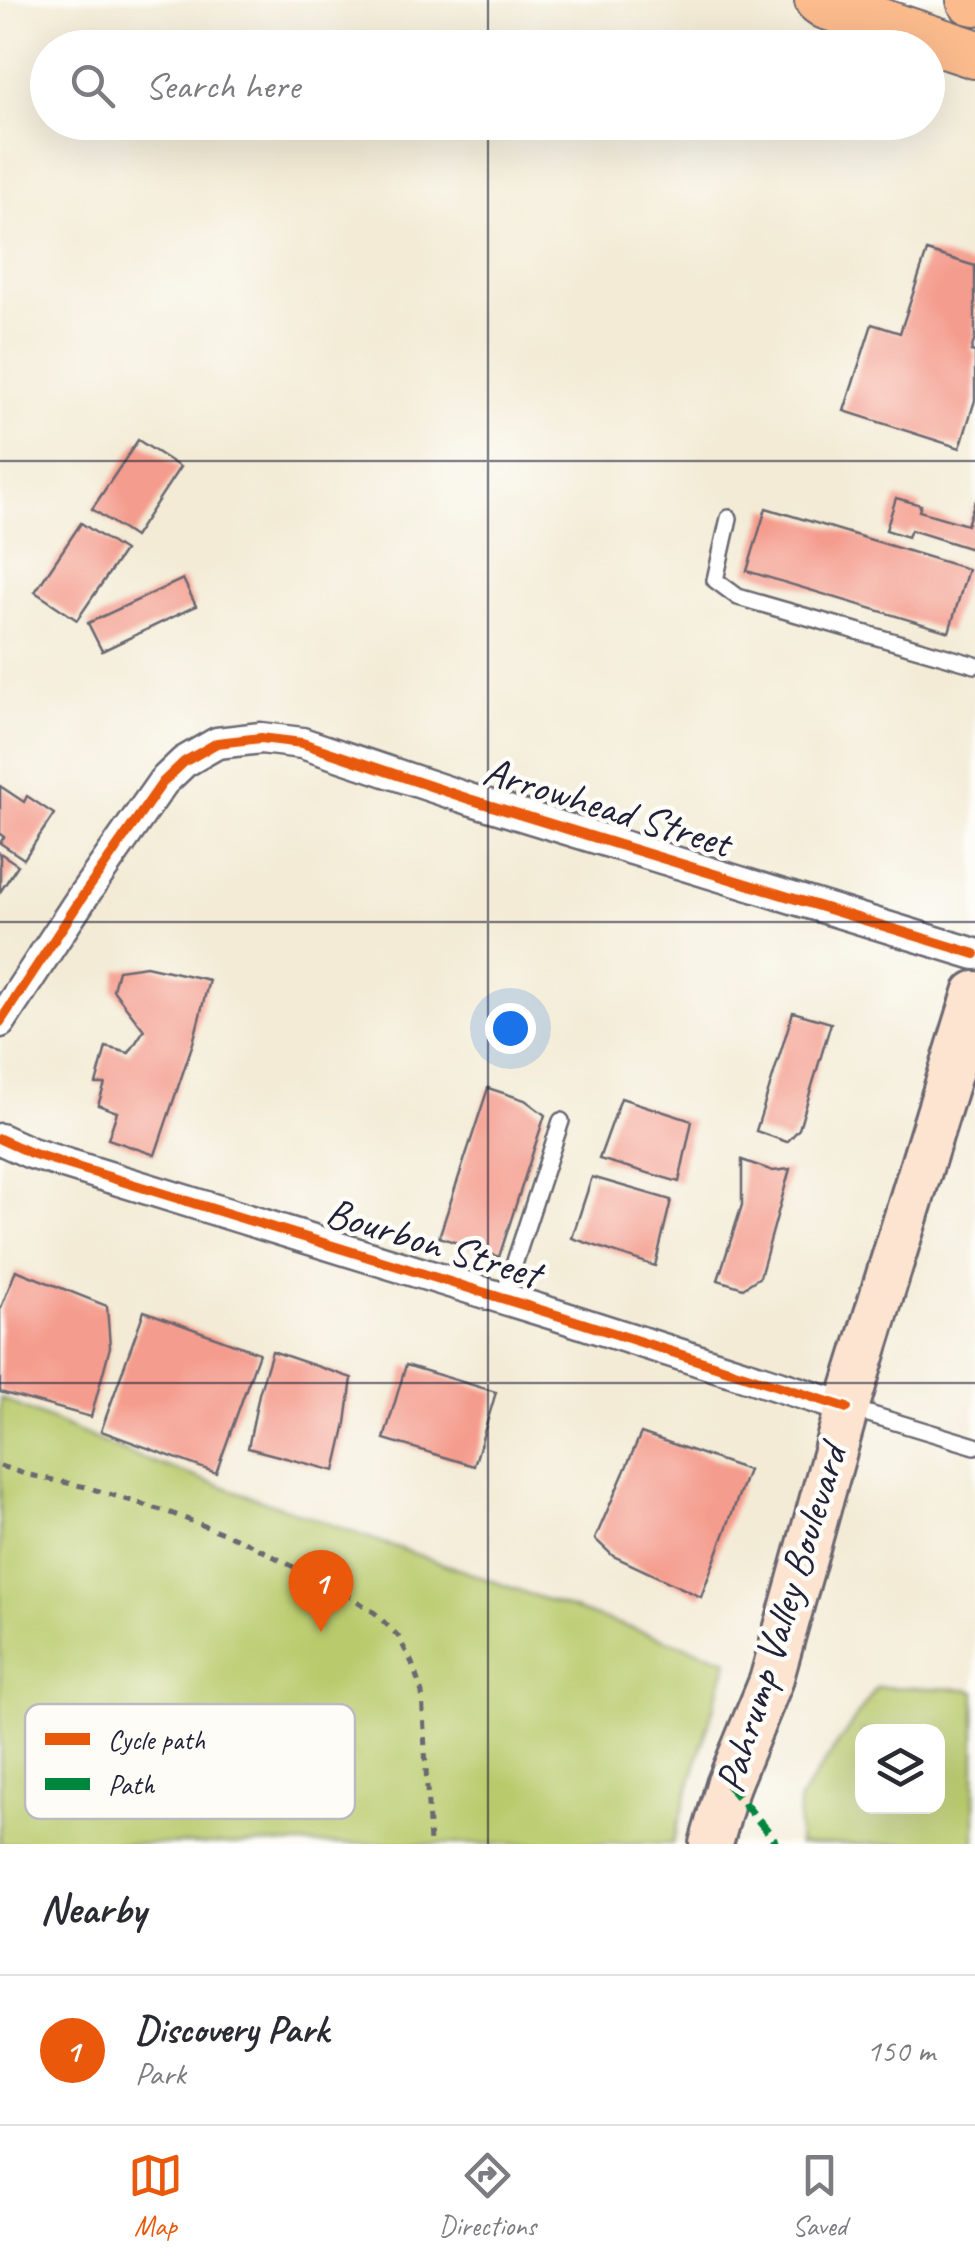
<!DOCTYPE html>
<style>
:root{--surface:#fff;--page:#f7f7f7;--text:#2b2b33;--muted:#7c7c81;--line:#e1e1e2;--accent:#ea580c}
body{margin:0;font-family:Caveat,sans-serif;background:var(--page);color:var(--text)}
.controls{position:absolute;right:30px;bottom:30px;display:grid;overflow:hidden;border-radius:20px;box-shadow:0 10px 40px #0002}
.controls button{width:90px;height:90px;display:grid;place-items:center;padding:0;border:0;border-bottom:2px solid var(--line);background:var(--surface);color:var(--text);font:50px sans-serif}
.you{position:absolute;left:510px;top:1028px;width:35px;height:35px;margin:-25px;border:8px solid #fff;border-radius:50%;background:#1a73e8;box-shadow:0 0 0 15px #1a73e833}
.badge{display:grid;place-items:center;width:65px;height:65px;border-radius:50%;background:var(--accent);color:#fff;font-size:32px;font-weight:700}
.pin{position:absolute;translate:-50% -82px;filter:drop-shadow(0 2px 5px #0008)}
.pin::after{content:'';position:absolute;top:52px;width:35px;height:30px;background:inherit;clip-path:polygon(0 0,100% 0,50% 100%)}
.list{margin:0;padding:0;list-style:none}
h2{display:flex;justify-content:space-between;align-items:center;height:130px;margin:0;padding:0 40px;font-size:42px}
h2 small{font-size:32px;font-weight:400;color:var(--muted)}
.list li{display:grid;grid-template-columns:65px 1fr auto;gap:30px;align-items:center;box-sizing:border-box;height:150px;padding:0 40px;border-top:2px solid var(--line)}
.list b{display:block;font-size:38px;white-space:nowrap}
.list p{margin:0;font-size:32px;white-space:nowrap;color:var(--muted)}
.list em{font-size:32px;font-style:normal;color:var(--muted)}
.icon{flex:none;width:55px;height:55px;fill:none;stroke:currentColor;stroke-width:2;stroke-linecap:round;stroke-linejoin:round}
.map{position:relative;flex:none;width:975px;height:1844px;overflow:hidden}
.search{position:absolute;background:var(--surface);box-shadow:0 10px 40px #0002;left:30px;right:30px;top:30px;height:110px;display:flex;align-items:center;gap:25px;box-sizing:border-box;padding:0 35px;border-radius:55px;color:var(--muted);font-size:38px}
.sheet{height:280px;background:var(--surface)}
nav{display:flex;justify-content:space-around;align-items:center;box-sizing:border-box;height:140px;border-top:2px solid var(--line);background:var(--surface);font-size:28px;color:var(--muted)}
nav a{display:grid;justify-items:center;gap:5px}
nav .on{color:var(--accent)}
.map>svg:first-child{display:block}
</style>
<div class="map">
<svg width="975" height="1844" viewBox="0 0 975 1844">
<rect width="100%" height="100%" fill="#fdfcf7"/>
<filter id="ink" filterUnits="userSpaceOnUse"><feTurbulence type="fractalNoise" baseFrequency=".01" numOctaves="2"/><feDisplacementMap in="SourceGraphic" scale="20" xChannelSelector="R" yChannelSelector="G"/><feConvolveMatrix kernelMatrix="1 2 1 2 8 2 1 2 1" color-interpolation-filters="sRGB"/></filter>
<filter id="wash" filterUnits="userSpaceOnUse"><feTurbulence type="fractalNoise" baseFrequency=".0048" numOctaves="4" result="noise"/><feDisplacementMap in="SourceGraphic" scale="40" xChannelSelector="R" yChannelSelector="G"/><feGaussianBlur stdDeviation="2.25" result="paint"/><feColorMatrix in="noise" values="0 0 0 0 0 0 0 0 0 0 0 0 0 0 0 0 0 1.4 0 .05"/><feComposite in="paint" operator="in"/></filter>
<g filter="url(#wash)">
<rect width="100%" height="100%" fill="#f3ebd5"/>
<g fill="#b9ca6c" stroke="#6e7654" stroke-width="2.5" fill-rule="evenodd">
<path d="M0,1398L133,1455L558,1604L728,1660L672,1844H0Z"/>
<path d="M877,1687L968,1689L975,1692V1844H798L799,1800ZM862,1732H938V1806H862Z"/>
</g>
<g id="blocks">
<g fill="#f49c8d">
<path d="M927,251L975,266V338L971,351L975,352V400L960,448L844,411L872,324L900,333Z"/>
<path d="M138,440L180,467L134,537L92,509Z"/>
<path d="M896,498L921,505L919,511L967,525L975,501V550L911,530L908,537L886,530Z"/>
<path d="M766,508L968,569L949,632L747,571Z"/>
<path d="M81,523L124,551L77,620L35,592Z"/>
<path d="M183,579L196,606L102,651L88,623Z"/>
<path d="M0,786L24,802L27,796L54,814L24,859L0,843L4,837L0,834Z"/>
<path d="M0,853L18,865L0,892Z"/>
<path d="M146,966L209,980L193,1043L155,1155L108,1139L117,1112L98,1105L105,1084H96L106,1047L129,1053L144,1030L113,990L118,970Z"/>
<path d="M793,1012L831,1023L799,1129L787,1142L756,1131Z"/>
<path d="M488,1088L525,1100L545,1115L499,1257L439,1237Z"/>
<path d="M621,1098L692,1121L679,1182L599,1159Z"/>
<path d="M742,1160L773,1171L790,1169L760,1277L743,1288L718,1280L742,1205Z"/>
<path d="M592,1177L671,1200L655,1266L572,1238Z"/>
<path d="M16,1270L107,1306L110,1347L91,1417L0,1392V1310Z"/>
<path d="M144,1311L259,1353L216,1473L101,1431Z"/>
<path d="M272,1351L352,1378L346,1423L335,1471L248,1448L259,1394Z"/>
<path d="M406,1365L496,1392L474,1466L384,1439Z"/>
<path d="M641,1433L748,1470L701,1597L613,1556L595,1539Z"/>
</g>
</g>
</g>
<g filter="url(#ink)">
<use href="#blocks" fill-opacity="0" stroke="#6b6871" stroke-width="2.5"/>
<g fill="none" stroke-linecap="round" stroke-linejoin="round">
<g stroke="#6b6871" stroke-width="20">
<g id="lane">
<path d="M729,518L715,580L738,597L975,665"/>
<path d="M503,1298L561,1121"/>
<path d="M849,1408L975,1446"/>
</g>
</g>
<g stroke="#6b6871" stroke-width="35">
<g id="street">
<path d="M0,1022L85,893L163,782L184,762L217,743L261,738L302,743L469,799L975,954"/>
<path d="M0,1139L31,1153L563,1317L847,1408"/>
</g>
</g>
<g stroke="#6b6871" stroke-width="48">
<path id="secondary" d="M711,1844L728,1785L771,1681L847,1408L975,993"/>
</g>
<g stroke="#6b6871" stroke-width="52">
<g id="primary">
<path d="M819,0L826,5L975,54"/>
<path d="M971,0L975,1"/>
</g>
</g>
<path stroke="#6b6871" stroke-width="5" stroke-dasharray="8 8" stroke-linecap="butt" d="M0,1466L25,1474L86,1487L168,1512L244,1541L351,1597L375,1613L398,1636L412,1663L422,1693L430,1844"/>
<use href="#lane" stroke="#fff" stroke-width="15"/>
<use href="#street" stroke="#fff" stroke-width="30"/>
<use href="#secondary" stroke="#fde4d1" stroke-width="42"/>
<use href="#primary" stroke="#fbbb8d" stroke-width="48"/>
<path stroke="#00873e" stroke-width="8" stroke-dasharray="15 8" stroke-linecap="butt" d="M728,1785L772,1836L776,1844"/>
<g stroke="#fdfcf7" stroke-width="16">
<g id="cycleway">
<path d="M0,1022L85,893L163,782L184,762L217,743L261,738L302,743L469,799L975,954"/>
<path d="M0,1139L31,1153L563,1317L847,1408"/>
</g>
</g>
<use href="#cycleway" stroke="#e8590c" stroke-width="10"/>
</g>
</g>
<path fill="none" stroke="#22223b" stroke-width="2.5" stroke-opacity="0.55" d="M488,0V48M488,122V1844M0,461H975M0,922H975M0,1383H975"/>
<g text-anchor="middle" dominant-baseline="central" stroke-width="9" stroke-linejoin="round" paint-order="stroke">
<g font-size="42" fill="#22223b" stroke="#fdfcf7">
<text transform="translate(607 807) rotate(17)">Arrowhead Street</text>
<text transform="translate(433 1243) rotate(17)">Bourbon Street</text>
<text transform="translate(781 1619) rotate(-73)">Pahrump Valley Boulevard</text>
</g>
</g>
<rect x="25" y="1704" width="330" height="115" rx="15" fill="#fdfcf7" stroke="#bbbbbf" stroke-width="2.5"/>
<rect x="45" y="1733" width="45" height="12" fill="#e8590c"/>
<rect x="45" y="1778" width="45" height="12" fill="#00873e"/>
<g font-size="28" fill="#22223b">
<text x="108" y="1749">Cycle path</text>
<text x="108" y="1794">Path</text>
</g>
</svg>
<div class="controls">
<button><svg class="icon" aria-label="layers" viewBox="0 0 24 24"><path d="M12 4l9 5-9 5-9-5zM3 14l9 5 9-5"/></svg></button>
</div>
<div class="you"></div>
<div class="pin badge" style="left:321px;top:1632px">1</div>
<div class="search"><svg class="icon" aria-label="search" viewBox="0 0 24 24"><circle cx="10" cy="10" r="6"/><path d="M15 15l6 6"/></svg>Search here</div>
</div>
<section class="sheet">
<h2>Nearby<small></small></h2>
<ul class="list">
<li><span class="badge">1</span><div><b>Discovery Park</b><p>Park</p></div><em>150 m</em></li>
</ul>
</section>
<nav>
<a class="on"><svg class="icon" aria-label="map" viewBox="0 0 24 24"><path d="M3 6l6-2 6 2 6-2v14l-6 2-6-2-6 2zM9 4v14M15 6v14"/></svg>Map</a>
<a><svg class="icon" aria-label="directions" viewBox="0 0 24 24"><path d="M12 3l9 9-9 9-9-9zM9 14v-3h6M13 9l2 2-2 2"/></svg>Directions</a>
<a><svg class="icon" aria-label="saved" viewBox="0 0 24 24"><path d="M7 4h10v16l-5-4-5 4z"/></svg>Saved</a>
</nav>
